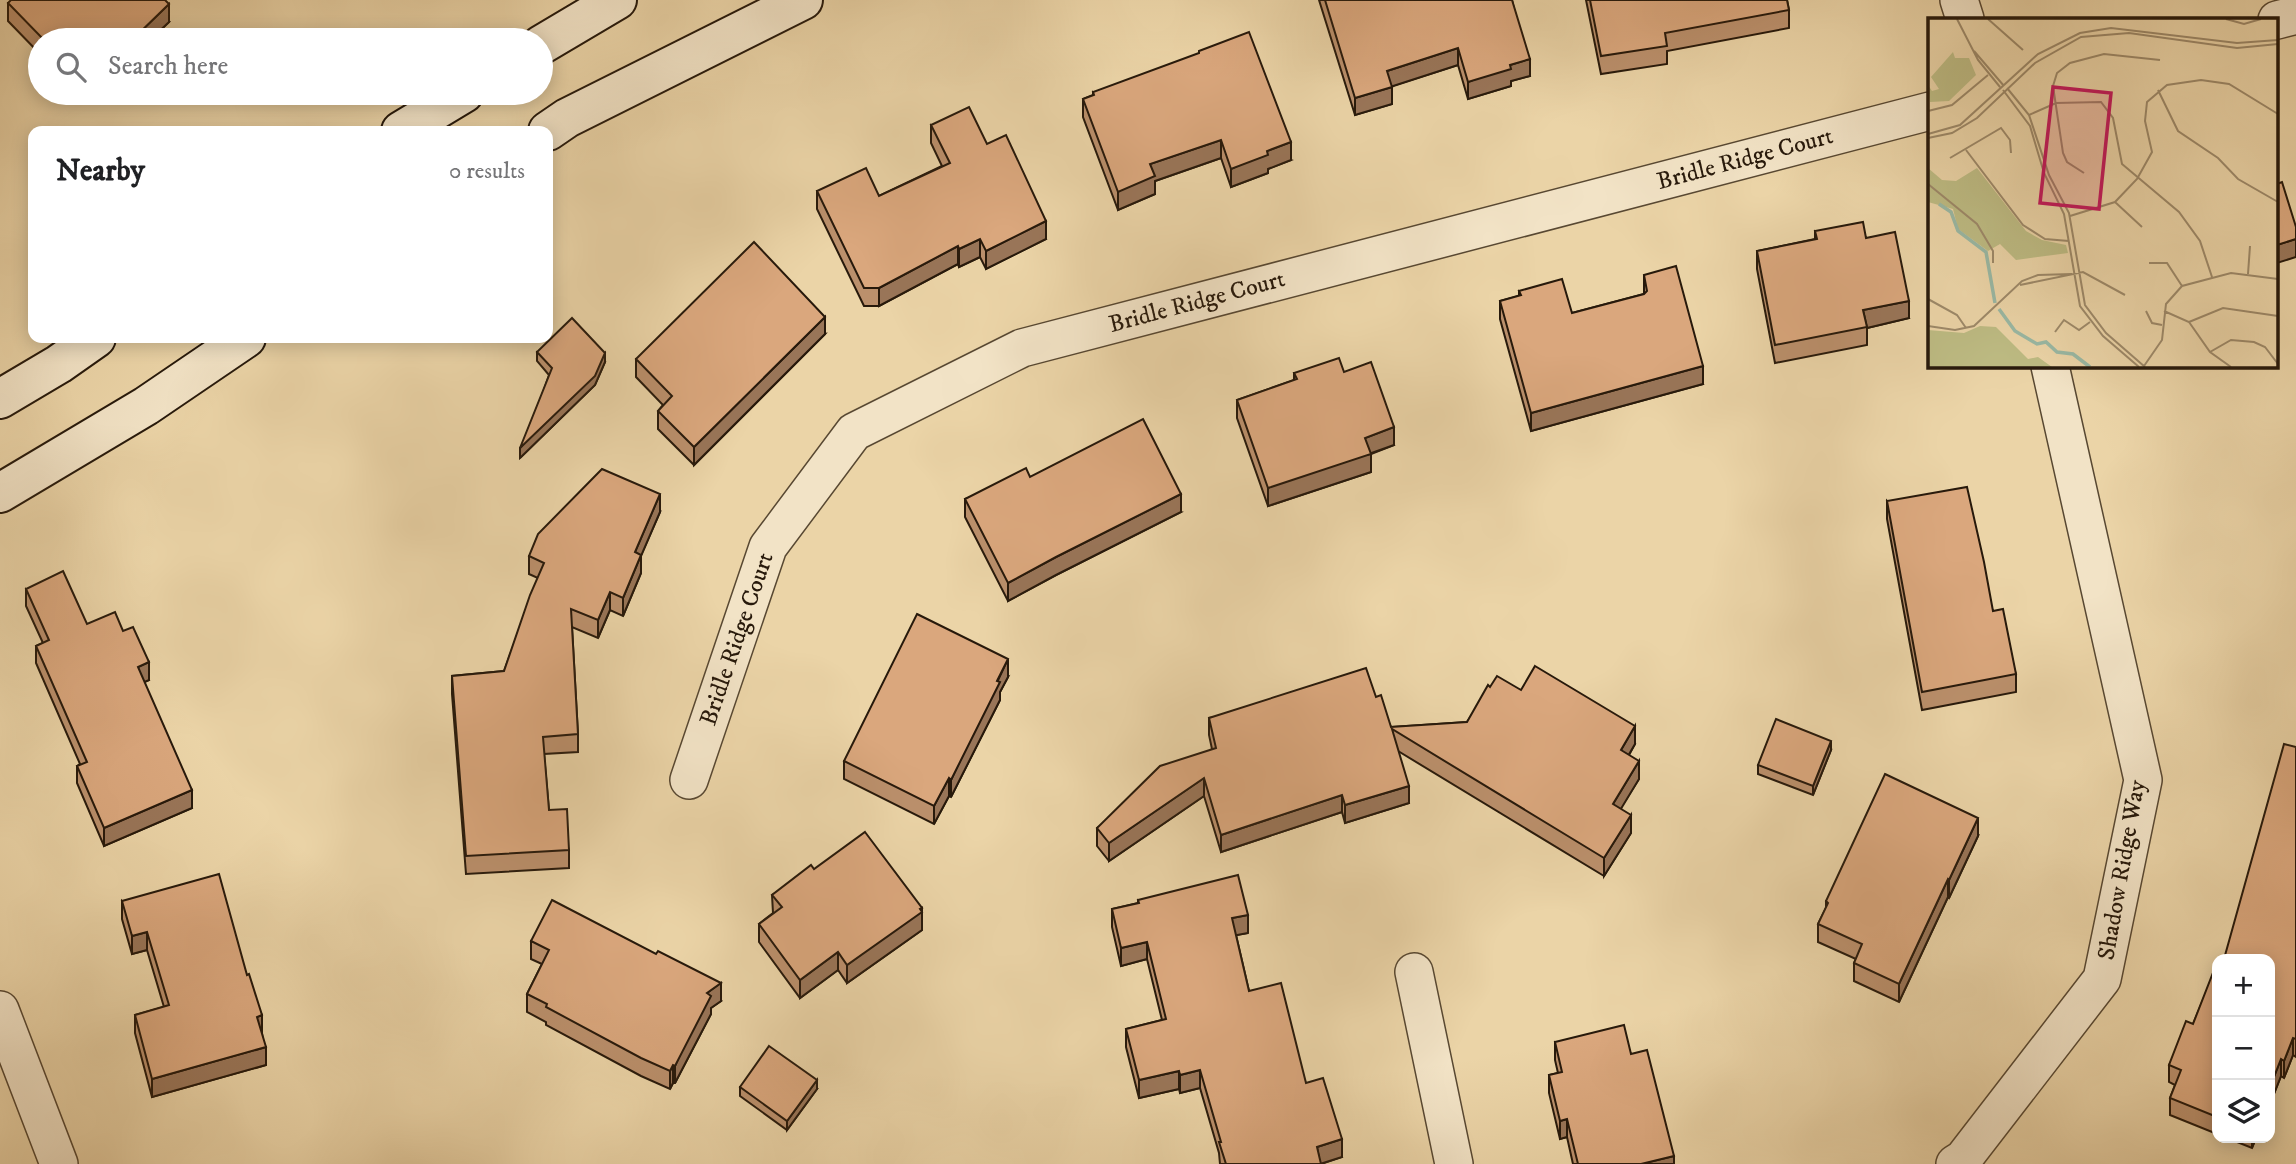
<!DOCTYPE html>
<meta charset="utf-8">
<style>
:root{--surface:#fff;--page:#f6f6f6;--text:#202124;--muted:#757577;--line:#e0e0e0}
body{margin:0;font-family:"IM FELL DW Pica",serif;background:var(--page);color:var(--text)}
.controls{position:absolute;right:21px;bottom:21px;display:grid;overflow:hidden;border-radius:14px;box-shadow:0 4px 18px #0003}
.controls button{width:63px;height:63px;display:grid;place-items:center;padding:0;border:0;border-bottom:2px solid var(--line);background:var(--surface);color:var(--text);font:35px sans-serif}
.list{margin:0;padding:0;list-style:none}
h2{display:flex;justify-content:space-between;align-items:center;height:91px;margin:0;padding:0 28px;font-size:30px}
h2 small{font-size:23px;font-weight:400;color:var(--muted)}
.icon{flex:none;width:38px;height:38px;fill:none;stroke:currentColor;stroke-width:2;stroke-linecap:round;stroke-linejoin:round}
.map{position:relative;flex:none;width:2296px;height:1164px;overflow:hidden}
.search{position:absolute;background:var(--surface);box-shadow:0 4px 18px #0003;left:28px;top:28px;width:525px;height:77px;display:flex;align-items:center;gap:18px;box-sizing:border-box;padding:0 24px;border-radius:38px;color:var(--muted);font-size:26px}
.panel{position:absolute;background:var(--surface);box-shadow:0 4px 18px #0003;left:28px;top:126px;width:525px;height:217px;border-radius:14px}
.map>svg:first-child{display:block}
</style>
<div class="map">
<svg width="2296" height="1164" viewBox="0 0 2296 1164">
<rect width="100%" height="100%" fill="#ebd4a7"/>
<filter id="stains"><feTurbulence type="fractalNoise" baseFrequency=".00286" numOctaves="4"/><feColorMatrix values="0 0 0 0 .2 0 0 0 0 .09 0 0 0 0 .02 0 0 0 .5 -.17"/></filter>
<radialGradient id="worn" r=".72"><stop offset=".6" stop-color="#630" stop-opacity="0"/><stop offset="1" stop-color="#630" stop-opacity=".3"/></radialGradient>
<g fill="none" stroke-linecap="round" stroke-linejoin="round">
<g stroke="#584832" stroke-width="40">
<g id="minor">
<path d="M1959,0L1965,19"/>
<path d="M2277,20L2296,15"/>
<path d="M689,780L768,547L854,432L1022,348L1930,111"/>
<path d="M1414,972L1454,1164"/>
<path d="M0,1010L59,1164"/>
<path d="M1955,1164L1963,1159L2102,979L2143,780L2050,366"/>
</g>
</g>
<g stroke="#27190b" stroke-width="42">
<g id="secondary">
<path d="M541,45L617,0"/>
<path d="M401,131L464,93"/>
<path d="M548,131L567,118L803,0"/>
<path d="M0,399L59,364L96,338"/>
<path d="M0,493L146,406L246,338"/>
</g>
</g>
<use href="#minor" stroke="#f2e3c6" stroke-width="37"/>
<use href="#secondary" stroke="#f2e3c6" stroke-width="38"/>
</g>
<g fill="#bb906c" stroke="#27190b" stroke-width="2">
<path d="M1319,0H1512L1530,76L1511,81V86L1468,99L1458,65L1392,86V104L1355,115Z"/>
<path d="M1586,0H1787L1789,10V28L1667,51V64L1601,74Z"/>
<path d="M8,3L169,22L150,40H40V54L8,21Z"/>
<path d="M1093,92L1291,160L1268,169V173L1231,187L1221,158L1155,181V194L1118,210L1083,117V99L1093,95Z"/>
<path d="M931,125L987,144L1046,239L986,269L980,257L959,267L958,264L879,306H864L817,209V191L879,196L942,166L931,143Z"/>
<path d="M1815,231L1866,238L1909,318L1867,328V345L1775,363L1757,269V251L1815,239Z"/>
<path d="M1644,275L1703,384L1531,431L1500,319V301L1519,296V291L1572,313L1644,294Z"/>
<path d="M825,334L694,465L658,429V411L663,405L636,377V359Z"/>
<path d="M537,352L605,362L595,385L520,458L549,375L537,361Z"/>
<path d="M1344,372L1394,445L1371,454V472L1268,506L1237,418V400L1294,380V373Z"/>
<path d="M1030,477L1181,512L1056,575L1008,601L965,517V499Z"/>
<path d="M1887,501L1993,611L2016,674V692L1922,710L1887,519Z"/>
<path d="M660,512L641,555V573L623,616L610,610L598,638L572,627L578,734V752L544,754L549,810L569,850V868L466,874L452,694V676L504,671L538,578L529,574V556Z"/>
<path d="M26,589L87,624L123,631L149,680L144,682L192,808L104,846L77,783V766L80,764L36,663V646L43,643L26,606Z"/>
<path d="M1008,677L1000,692V700L951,797L949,796L934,824L844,779V761Z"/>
<path d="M1490,687L1521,690L1635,744L1629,755L1639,779L1620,809L1631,833L1604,876L1398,751L1409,803L1345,823L1342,812L1221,852L1204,796L1109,861L1097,846V828L1212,749L1209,735V718L1376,697L1391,727L1467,722Z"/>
<path d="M2296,747V1057L2293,1055L2284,1078L2281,1076L2270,1104V959Z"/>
<path d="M1831,750L1813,795L1758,774V765Z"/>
<path d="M1978,836L1949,898L1948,897L1899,1002L1854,981V963L1856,959L1818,942V924L1826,908V901Z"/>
<path d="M814,869L922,912V930L847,983L838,970L800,998L759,942V924L773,913L772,895Z"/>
<path d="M1138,900L1248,933L1236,935L1249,991L1306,1083L1342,1157L1321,1164H1220L1219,1153L1200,1088L1180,1093L1179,1089L1139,1098L1126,1047V1029L1162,1020L1147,959L1121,966L1112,927V909L1138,903Z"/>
<path d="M122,901L262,1033L266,1065L152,1097L135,1033V1015L164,1007L147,950L132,954L122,919Z"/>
<path d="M531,941L721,1001L711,1008V1014L675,1083H673L670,1089L641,1076L546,1025V1022L527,1012V994L542,964L531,959Z"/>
<path d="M2217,966V1134L2170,1115V1098L2175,1085L2169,1082V1065L2193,1024Z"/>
<path d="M1555,1042L1631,1054L1674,1164H1573L1567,1137L1560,1139L1549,1093V1075L1558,1073L1555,1060Z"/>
<path d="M740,1087L817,1089L787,1130L740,1096Z"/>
<path d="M2227,1138H2256L2252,1148Z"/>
</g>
<g fill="#997558" stroke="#27190b" stroke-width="2">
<path d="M169,4V22L150,40H132Z"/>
<path d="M1458,48V65L1387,88V71Z"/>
<path d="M1530,59V76L1511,81V86L1468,99V82L1510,65Z"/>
<path d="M1392,87V104L1355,115V98Z"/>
<path d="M1221,140V158L1155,181V194L1118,210V192L1150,164Z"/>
<path d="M1291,142V160L1268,169V173L1231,187V169L1267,151Z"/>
<path d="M1046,221V239L986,269V251Z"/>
<path d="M980,239V257L959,267V249Z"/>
<path d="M2296,239V257L2277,263V245Z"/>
<path d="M958,246V264L879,306V288Z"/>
<path d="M1909,301V318L1867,328L1863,310Z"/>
<path d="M825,317V334L694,465V447Z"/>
<path d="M605,353V362L595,385L520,458V448Z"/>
<path d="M1703,366V384L1531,431V413Z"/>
<path d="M1394,427V445L1366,455L1371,454V472L1268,506V488L1365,438Z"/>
<path d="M660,494V512L635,570V552Z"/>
<path d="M1181,494V512L1056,575L1008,601V583L1056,557Z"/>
<path d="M641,555V573L623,616V598Z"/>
<path d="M610,592V610L598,638V620Z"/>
<path d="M1008,659V677L1000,692V700L951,797V780Z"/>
<path d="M149,662V680L138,685V667Z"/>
<path d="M1635,726V744L1621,768V750Z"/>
<path d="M1831,741V750L1813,795V786Z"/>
<path d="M1639,761V779L1613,822V804Z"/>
<path d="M949,778V796L934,824V806Z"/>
<path d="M1204,778V796L1109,861V843Z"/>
<path d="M1409,786V803L1345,823V805Z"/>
<path d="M192,790V808L104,846V828Z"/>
<path d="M1342,795V812L1221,852V835Z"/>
<path d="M1631,815V833L1604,876V858Z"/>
<path d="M1978,818V836L1949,898V880Z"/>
<path d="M1948,879V897L1899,1002V984Z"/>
<path d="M922,908V930L847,983V965Z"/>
<path d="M1248,915V933L1232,936V918Z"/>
<path d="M147,932V950L132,954V936Z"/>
<path d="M1147,942V959L1121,966V948Z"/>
<path d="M838,952V970L800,998V980Z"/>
<path d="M721,983V1001L711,1008V1014L675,1083V1066L707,993Z"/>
<path d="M262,1015V1033L257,1035V1017Z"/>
<path d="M2293,1038V1055L2284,1078V1061Z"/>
<path d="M266,1047V1065L152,1097V1079Z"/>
<path d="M2281,1059V1076L2270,1104V1087Z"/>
<path d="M673,1065V1083L670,1089V1071Z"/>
<path d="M1200,1070V1088L1180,1093V1075Z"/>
<path d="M1179,1071V1089L1139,1098V1080Z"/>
<path d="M817,1080V1089L787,1130V1121Z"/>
<path d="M1567,1119V1137L1560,1139V1121Z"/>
<path d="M2252,1138H2256L2252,1148Z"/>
<path d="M1342,1139V1157L1320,1164L1317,1147Z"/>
<path d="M1674,1156V1164H1641Z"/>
</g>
<g fill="#daa77d" stroke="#27190b" stroke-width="2">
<path d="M11,0H165L169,4L132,40H53L50,37L47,40H44L8,3Z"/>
<path d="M1325,0H1512L1530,59L1510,65L1511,69L1468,82L1458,48L1387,71L1392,87L1355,98Z"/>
<path d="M1590,0H1787L1789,10L1665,33L1667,46L1601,56Z"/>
<path d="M1249,32L1291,142L1267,151L1268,155L1231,169L1221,140L1150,164L1155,176L1118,192L1083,99L1094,95L1093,92L1199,53V51Z"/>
<path d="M969,107L987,144L1006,135L1046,221L986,251L980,239L959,249L958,246L879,288H864L817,191L866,168L879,196L950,163L931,125Z"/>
<path d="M2282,182L2296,227V239L2277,245V184Z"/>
<path d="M1863,222L1866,238L1895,232L1909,301L1863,310L1867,327L1775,345L1757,251L1817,239L1815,231Z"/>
<path d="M754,242L825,317L694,447L658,411L672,396L636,359Z"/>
<path d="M1676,266L1703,366L1531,413L1500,301L1521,295L1519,291L1562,279L1572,313L1644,294L1647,291L1644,275Z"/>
<path d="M572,318L605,353L595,376L520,448L552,368L537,352Z"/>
<path d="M1339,358L1344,372L1371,362L1394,427L1365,438L1371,454L1268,488L1237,400L1297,379L1294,373Z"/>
<path d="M1143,419L1181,494L1056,557L1008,583L965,499L1026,468L1030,477Z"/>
<path d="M602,469L660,494L635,552L641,555L623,598L610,592L598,620L571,609L578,734L543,737L549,810L567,809L569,850L466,856L452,676L504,671L530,595L544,563L529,556L538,534Z"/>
<path d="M1967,487L1984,562L1993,611L2003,609L2016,674L1922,692L1887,501Z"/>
<path d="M63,571L87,624L115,612L123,631L133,627L149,662L138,667L192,790L104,828L77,766L87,762L36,646L49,640L26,589Z"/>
<path d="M917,614L1008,659L997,681L1000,682L951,780L949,778L934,806L844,761Z"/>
<path d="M1535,666L1635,726L1621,750L1639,761L1613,804L1631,815L1604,858L1392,729L1409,786L1345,805L1342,795L1221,835L1204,778L1109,843L1097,828L1160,766L1216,748L1209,718L1366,668L1376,697L1381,695L1391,727L1467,722L1488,685L1490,687L1497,676L1521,690Z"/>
<path d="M1776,719L1831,741L1813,786L1758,765Z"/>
<path d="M2284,744L2296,747V1039L2293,1038L2284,1061L2281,1059L2270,1087V959H2224Z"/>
<path d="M1885,774L1978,818L1949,880L1948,879L1899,984L1854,963L1862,944L1818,924L1828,903L1826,901Z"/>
<path d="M865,832L922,908L920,909L922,912L847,965L838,952L800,980L759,924L782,907L772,895L811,865L814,869Z"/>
<path d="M219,874L247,975L249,974L262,1015L257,1017L266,1047L152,1079L135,1015L169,1005L147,932L132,936L122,901Z"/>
<path d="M1238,875L1248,915L1232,918L1249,991L1281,983L1306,1083L1323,1078L1342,1139L1317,1147L1321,1164H1226L1219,1142H1221L1200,1070L1180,1075L1179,1071L1139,1080L1126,1029L1166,1019L1147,942L1121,948L1112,909L1139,903L1138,900Z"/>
<path d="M552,900L656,954L658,951L721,983L707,993L711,996L675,1066L673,1065L670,1071L641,1058L546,1007L547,1004L527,994L549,950L531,941Z"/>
<path d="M2216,965L2217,966V1117L2170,1098L2181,1070L2169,1065L2186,1021L2193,1024Z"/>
<path d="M1624,1025L1631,1054L1647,1050L1674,1156L1641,1164H1578L1567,1119L1560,1121L1549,1075L1562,1072L1555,1042Z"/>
<path d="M769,1046L817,1080L787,1121L740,1087Z"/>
</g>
<g text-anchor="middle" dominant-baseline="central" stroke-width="5" stroke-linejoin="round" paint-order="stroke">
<g font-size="24" fill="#27190b" stroke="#f2e3c6">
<text transform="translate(1745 159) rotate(-15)">Bridle Ridge Court</text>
<text transform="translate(1197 302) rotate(-15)">Bridle Ridge Court</text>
<text transform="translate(737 639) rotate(-71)">Bridle Ridge Court</text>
<text transform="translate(2122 870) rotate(-80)">Shadow Ridge Way</text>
</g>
</g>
<g transform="translate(1928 18)">
<rect width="350" height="350" fill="#ebd4a7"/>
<path d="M25,34L27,40H41L48,57L21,83L2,84L0,67L4,73L11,71L3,59ZM0,150L14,162L28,163L49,150L98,213L114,222L138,227L140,235L88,242L72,226L60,233L30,211L25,191L0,184ZM52,308L68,309L100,341L110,339L124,349H0V312L36,315Z" fill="#bdbb83"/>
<path fill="none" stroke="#99b8a4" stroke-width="3.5" d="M11,186L23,194L30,213L58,234L67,285M71,291L87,313L109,326L118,324L129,334L145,336L162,349"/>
<path fill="none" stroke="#9d8969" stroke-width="2" d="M29,1L50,42L72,69M60,1L95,32M298,1L316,6L333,1M46,33L76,68M79,70L101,97L121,157L141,195L157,287L178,315L217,349M75,72L102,108L116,155L136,196L152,288L175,318L211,349M230,72L250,113L290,140L310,161L350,184M0,93L24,87L60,57M101,97L128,85L173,84L185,100L194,146L251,194L272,223L284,259M0,116L32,107L110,36L152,15L183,10L309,25L350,22M0,120L24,115L49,100L107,45L153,19L201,15L309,30L350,26M38,132L95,207L117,221L141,223M22,140L73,110L82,122L83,135M156,155L139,144L135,135L125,68L129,55L142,45L176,36L232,42M0,166L49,206L65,233V245M187,184L214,209M142,198L187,184L209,161L224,134L217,103L219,84L239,67L273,62L301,66L350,96M221,245H239L254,268M320,256L322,228M92,267L155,254L197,277M0,281L29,297L38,310M218,293L224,305L234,307M236,293L261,304L282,334L303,349M261,304L295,290L350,298M0,308L27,312L46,308L94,263L110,257L144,256M127,314L136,302L151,312L162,304M282,334L303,322L326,324L337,329L350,346M216,348L234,322L238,286L254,268L303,255L350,261"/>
<path fill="#c2185b" fill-opacity="0.15" stroke="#c2185b" stroke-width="3.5" d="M125,69L183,75L171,191L112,185Z"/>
<rect width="350" height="350" fill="none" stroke="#27190b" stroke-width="3.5"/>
</g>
<rect width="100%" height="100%" filter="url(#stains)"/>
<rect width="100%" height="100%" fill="url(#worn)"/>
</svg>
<div class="controls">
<button>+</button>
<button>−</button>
<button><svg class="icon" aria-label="layers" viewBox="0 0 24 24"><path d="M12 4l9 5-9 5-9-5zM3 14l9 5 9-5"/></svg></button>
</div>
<div class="search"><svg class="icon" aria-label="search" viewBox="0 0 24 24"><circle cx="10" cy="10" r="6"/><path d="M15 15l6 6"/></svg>Search here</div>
<section class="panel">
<h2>Nearby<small>0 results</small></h2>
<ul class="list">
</ul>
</section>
</div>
